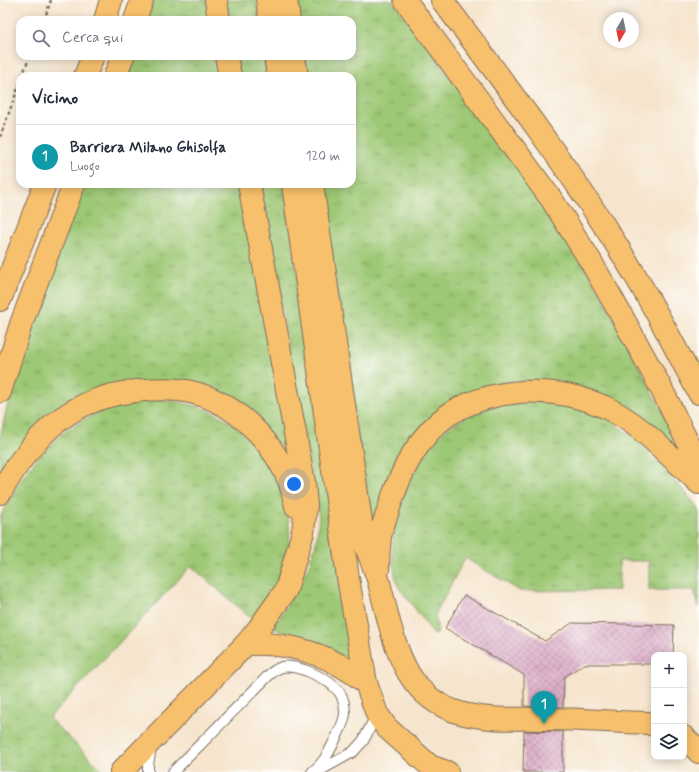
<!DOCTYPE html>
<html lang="it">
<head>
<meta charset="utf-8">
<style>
	body { margin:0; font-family:Mynerve,sans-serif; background:#f2f2f3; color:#1f2937 }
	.controls { position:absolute; right:12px; bottom:12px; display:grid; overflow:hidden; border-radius:8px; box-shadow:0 2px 10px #0003 }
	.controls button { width:36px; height:36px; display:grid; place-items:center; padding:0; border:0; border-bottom:1px solid #e0e1e3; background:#fff; color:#1f2937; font:20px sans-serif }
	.compass { position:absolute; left:603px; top:12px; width:36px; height:36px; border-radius:50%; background:#fff; box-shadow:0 2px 10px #0003; rotate:189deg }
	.you { position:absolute; left:294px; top:484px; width:14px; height:14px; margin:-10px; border:3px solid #fff; border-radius:50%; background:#1a73e8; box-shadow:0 0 0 6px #1a73e833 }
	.badge { display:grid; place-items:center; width:26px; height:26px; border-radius:50%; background:#2563eb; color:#fff; font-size:13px; font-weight:700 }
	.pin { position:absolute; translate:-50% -33px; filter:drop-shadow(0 1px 2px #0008) }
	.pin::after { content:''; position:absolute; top:21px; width:14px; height:12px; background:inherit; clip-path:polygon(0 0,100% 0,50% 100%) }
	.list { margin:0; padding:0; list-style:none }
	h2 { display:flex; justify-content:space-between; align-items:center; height:52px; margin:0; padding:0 16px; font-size:17px }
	h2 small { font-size:13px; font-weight:400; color:#747a83 }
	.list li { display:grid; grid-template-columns:26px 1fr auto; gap:12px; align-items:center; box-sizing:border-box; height:64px; padding:0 16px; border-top:1px solid #e0e1e3 }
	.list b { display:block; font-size:15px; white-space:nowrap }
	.list p { margin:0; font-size:13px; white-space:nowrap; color:#747a83 }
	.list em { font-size:13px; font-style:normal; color:#747a83 }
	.icon { flex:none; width:22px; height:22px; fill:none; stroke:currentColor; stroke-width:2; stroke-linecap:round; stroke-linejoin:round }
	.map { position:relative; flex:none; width:699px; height:772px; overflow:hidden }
	.search { position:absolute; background:#fff; box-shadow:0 2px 10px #0003; left:16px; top:16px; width:340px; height:44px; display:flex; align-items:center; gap:10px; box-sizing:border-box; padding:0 14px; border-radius:12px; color:#747a83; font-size:15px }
	.panel { position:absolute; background:#fff; box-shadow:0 2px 10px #0003; left:16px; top:72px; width:340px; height:116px; border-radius:12px }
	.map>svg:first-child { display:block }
	.grass { fill:url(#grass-tufts); stroke:#6c794a }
	.building { fill:url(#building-cross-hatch) }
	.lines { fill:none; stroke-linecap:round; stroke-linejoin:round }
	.service-casing { stroke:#7c6b5b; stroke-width:12 }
	.motorway-casing { stroke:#7c6b5b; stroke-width:24 }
	.path { stroke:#7c6b5b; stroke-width:2.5; stroke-dasharray:3 3; stroke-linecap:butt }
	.service { stroke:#fff; stroke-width:10 }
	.motorway { stroke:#f7c06c; stroke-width:22 }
</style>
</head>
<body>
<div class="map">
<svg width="699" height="772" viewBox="0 0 699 772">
	<defs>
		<pattern id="grass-tufts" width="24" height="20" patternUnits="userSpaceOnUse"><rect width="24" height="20" fill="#9dc875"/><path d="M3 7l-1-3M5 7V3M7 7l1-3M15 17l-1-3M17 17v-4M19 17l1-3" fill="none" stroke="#81a35f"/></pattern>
		<pattern id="building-cross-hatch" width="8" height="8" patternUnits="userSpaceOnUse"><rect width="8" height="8" fill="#ddaeca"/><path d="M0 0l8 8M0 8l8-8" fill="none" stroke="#b48ea3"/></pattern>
	</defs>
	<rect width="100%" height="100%" fill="#fdfcf7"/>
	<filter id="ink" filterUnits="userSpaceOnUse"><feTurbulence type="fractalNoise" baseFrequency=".025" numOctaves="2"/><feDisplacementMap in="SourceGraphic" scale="8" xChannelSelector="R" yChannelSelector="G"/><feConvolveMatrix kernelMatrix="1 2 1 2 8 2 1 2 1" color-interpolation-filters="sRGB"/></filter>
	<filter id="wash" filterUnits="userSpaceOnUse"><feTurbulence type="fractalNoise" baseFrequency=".012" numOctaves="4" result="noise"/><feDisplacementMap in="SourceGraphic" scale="16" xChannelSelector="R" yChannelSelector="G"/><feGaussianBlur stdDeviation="0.9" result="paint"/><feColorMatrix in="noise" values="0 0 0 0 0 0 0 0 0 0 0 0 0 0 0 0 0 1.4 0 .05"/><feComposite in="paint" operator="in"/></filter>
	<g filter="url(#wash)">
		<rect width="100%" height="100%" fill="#f6e4cc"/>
		<path class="grass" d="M154 0H206L210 20H147Z
			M226 0H256L259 20H230Z
			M296 0H392L485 123 556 222 602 295 681 447 678 449 542 381H511L480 389 458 400 376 521 370 520 322 184H352V76H307L304 56H352V20H299Z
			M134 56H216L220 76H126Z
			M236 56H265L268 76H239Z
			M85 184H240L289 452 285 453 251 413 120 386 0 479V437L11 390 43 292Z
			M259 184H284L352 657 348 660 275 629 274 626C291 599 311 570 317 538 318 531 318 523 319 516Z
			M155 399C173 401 190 403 208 410 257 430 294 492 289 545 288 552 276 590 272 596 267 605 260 613 254 621L191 566 49 718 104 772H0V518C22 468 62 422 115 406 128 402 142 401 155 399Z
			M516 402 560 403 607 418 634 438 681 487 699 509V607L694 590H649V561H619V590L520 591 465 558 435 615 438 633 434 635C425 622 416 610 407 598 404 594 399 589 397 583 386 543 397 506 416 470 425 452 436 435 454 424 473 412 494 405 516 402Z"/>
		<g id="blocks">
			<path class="building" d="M464 595 545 641 572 623 674 625 673 655H654V664H584L564 677 563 707 524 706V675L445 628Z
				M524 731 563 732V772H523Z"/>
		</g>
	</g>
	<g filter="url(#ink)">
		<use href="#blocks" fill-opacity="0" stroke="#7c6b5b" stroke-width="1"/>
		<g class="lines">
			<defs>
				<path id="service" d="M148 772V764L151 748
					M173 772 267 677C271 673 276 669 282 667 298 664 330 679 340 693 343 698 345 707 345 714 344 724 338 733 334 742 328 754 323 764 312 772
					M317 772 353 752 363 741 377 714"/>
				<path id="motorway" d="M216 0 219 20
					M267 0 270 20
					M286 0 289 20
					M405 0 552 200 590 260 624 320 660 386 699 465
					M442 0C498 75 555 149 605 227 640 280 670 337 699 393
					M105 20 111 0
					M135 20 142 0
					M226 56 230 76
					M275 56 278 76
					M294 56 297 76
					M85 76 93 56
					M115 76 123 56
					M293 184 348 578 366 683 377 714 387 728 430 766 447 772
					M312 184 364 542C369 555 374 567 378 579 387 611 392 645 409 674 440 725 494 718 545 719 579 719 613 722 648 723L654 725
					M0 300 45 184
					M0 392 21 324 74 184
					M0 493C17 463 40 431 71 412 94 398 119 392 146 390 156 389 168 389 179 390 230 396 271 437 290 483 292 490 294 498 296 506
					M378 570C378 559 379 548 380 537 382 528 385 519 388 511 399 475 416 437 448 415 466 403 489 396 511 393 543 389 575 394 605 407 632 420 649 436 670 456 680 465 690 474 699 483
					M246 644C290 642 332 655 366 683
					M684 737 699 752
					M121 772 246 644 259 628 286 590 303 532 306 505 304 482 249 184"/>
			</defs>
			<use href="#service" class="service-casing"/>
			<use href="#motorway" class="motorway-casing"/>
			<path class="path" d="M44 20 51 0
				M22 76 30 56
				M0 137 20 83"/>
			<use href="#service" class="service"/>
			<use href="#motorway" class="motorway"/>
		</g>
	</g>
</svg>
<div class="controls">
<button>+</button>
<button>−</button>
<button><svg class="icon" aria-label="layers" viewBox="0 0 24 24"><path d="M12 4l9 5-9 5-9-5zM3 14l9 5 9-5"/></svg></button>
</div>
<svg class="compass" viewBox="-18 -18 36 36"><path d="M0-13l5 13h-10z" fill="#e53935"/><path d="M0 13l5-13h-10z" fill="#747a83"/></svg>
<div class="you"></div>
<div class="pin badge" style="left:544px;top:724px;background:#0f9aa8">1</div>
<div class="search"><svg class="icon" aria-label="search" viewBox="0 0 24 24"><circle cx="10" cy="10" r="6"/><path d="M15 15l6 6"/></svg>Cerca qui</div>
<section class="panel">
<h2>Vicino<small></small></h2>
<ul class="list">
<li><span class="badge" style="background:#0f9aa8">1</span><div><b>Barriera Milano Ghisolfa</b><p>Luogo</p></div><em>120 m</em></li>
</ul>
</section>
</div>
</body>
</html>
